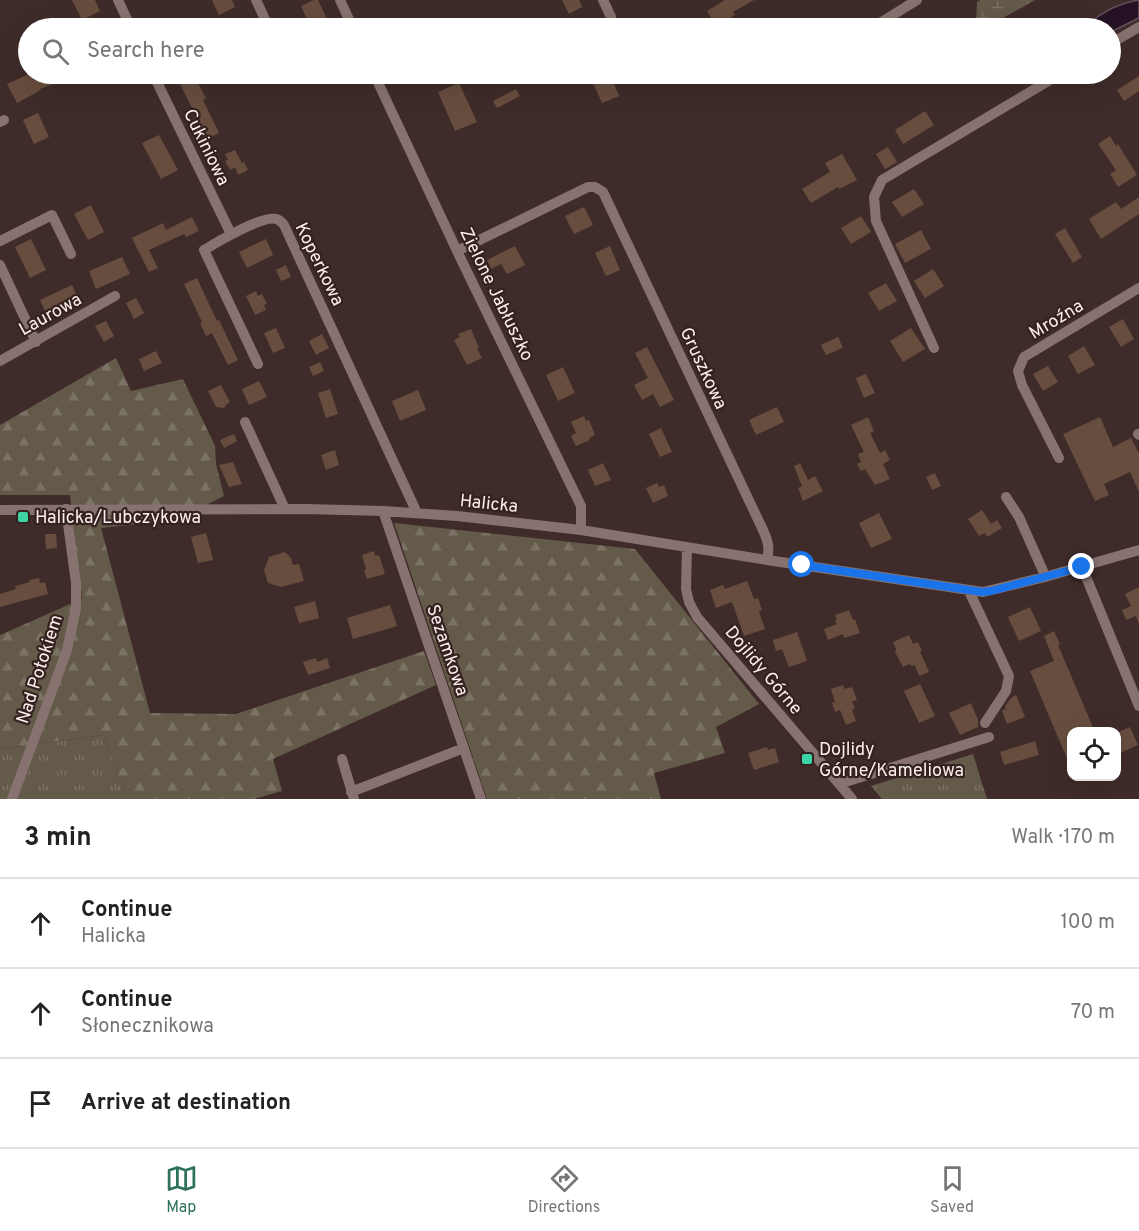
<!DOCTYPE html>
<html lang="en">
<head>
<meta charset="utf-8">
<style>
	body { margin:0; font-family:Overpass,sans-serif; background:#f2f2f2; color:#222 }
	.controls { position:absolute; right:18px; bottom:18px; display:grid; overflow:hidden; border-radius:12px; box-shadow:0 6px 24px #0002 }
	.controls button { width:54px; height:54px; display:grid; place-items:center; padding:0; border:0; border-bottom:2px solid #e0e0e0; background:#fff; color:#222; font:30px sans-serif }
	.stop { position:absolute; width:18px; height:18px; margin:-14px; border:4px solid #1a73e8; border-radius:50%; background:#fff }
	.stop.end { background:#1a73e8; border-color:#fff; box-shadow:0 2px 6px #0008 }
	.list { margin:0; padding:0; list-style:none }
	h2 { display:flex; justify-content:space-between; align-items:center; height:78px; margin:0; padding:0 24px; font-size:26px }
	h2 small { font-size:20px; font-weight:400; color:#767676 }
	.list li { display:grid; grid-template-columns:39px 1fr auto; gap:18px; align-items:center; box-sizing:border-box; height:90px; padding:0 24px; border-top:2px solid #e0e0e0 }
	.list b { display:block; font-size:22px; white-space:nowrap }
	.list p { margin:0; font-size:20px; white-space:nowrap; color:#767676 }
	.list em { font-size:20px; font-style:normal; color:#767676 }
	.icon { flex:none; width:33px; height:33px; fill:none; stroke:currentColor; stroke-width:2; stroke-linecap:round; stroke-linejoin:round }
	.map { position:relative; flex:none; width:1139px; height:799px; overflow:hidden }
	.search { position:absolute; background:#fff; box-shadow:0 6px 24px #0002; left:18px; right:18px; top:18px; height:66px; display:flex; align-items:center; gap:15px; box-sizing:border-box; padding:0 21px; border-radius:33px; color:#767676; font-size:22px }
	.sheet { height:348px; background:#fff }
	nav { display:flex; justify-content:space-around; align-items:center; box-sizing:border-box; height:84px; border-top:2px solid #e0e0e0; background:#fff; font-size:16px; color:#767676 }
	nav a { display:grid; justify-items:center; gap:3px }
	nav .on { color:#2e725c }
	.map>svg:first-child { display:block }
	.grass { fill:url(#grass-tufts) }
	.forest { fill:url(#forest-firs) }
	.wetland { fill:url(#wetland-marsh) }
	.water { fill:#251325; stroke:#655561; stroke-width:1.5 }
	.building { fill:#674d3e }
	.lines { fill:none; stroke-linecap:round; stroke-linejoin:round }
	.minor { stroke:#887270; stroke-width:10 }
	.route { stroke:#1a73e8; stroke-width:8 }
	.poi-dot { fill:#3cd4a4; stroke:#342220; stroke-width:2 }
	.labels { text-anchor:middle; stroke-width:4.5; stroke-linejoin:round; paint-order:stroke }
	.street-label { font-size:18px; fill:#fbeeed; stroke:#342220 }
	.poi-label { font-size:18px; fill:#fbeeed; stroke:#342220; text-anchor:start }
</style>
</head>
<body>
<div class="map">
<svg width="1139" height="799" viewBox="0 0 1139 799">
	<defs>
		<pattern id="grass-tufts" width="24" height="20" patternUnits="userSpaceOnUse" patternTransform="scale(1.5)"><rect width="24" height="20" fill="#635a4a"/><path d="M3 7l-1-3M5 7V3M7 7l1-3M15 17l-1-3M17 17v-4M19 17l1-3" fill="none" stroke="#7a7264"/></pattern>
		<pattern id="forest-firs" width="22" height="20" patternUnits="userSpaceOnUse" patternTransform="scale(1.5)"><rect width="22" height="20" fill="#635a4a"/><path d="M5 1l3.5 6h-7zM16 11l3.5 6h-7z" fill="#7a7264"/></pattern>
		<pattern id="wetland-marsh" width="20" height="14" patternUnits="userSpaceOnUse" patternTransform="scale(1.5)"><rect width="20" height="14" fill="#635a4a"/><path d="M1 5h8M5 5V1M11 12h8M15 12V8" fill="none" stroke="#7a7264"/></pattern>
	</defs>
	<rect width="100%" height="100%" fill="#3f2c2a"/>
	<path class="grass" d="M104 735 127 799H0V749Z
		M973 754 987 799H882L871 786Z"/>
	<path class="forest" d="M116 358 131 391 183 379 215 446 216 464 224 496 176 520 101 528 150 713 236 714 424 651 436 685 273 759 282 791 254 799H127L104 735 0 749V635L82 599 70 495H0V425Z
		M394 523 635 549 759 704 716 727 725 753 654 773 661 799H487Z"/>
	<path class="wetland" d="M980 0H1035L985 28H976L977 2Z"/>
	<path class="water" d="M1139 0V18L1111 32 1110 28H1096L1091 22C1105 10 1121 3 1139 0Z"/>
	<path class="building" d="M72 0H95L100 11 82 20Z
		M212 0H232L235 7 219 15Z
		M314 0H318L328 21 311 28 301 6Z
		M562 0H579L582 7 569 14Z
		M725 0H754L733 12 735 15 716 26 707 11Z
		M29 74H78L40 89 41 90 17 103 7 84Z
		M190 74H193L206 98 203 100 219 133 205 140 194 117 196 116 178 80Z
		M610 74 619 96 602 103 592 81Z
		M1139 76V91L1124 101 1117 90Z
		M459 83 477 122 455 131 438 92Z
		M516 89 520 96 497 108 493 101Z
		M925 111 934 125 903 144 895 130Z
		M38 113 49 137 34 144 23 120Z
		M159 135 178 170 161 179 142 143Z
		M1110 136 1116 146 1118 144 1137 175 1118 187 1110 174 1116 170 1098 144Z
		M888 147 897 162 885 169 876 154Z
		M235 150 242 163 244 162 248 170 238 175 235 167 230 170 225 161 228 160 225 154Z
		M842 154 857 180 839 189 838 187 811 203 802 189 830 172 825 163Z
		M914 189 924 204 902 217 892 202Z
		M1139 197V214L1101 239 1089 219 1116 202 1121 209Z
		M91 205 104 232 88 240 74 214Z
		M584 207 593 225 574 234 565 216Z
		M861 216 871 232 851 244 841 228Z
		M192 217 199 231 186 237 184 234 149 250 158 268 149 272 132 238 163 223 166 230Z
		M1065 228 1082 257 1073 263 1055 234Z
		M921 230 931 249 905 263 895 244Z
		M31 239 46 270 30 278 15 247Z
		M266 239 273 255 247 268 239 252Z
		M515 246 525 265 507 274 501 264 491 269 487 260Z
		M610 246 620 270 606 276 595 253Z
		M122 257 130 274 96 289 89 271Z
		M286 265 291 277 281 281 276 270Z
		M933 269 944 286 925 298 914 281Z
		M197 278 209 304 217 321 219 320 238 360 228 365 212 333 206 336 200 323 202 322 184 284Z
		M886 283 897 301 879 311 868 293Z
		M72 285 80 302 48 317 40 300Z
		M256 291 258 296 262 294 267 304 264 305 266 310 255 315 246 296Z
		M136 298 144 313 134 319 126 303Z
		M1123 319 1134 339 1121 347 1109 327Z
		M106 321 114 336 104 342 95 326Z
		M276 328 285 348 273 353 264 333Z
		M911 328 925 349 903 362 890 341Z
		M471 329 479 348 477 349 482 358 467 365 454 340 460 337 458 334Z
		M322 334 329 348 316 355 309 341Z
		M838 337 843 348 826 355 821 345Z
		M1084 346 1095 365 1078 374 1068 356Z
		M647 347 674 400 660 407 653 394 642 400 634 385 648 378 635 353Z
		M156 351 162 363 144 371 139 359Z
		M320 362 324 371 313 376 309 367Z
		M1048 366 1058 382 1043 391 1033 374Z
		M563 367 575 393 558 401 546 375Z
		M866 374 875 393 864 398 856 378Z
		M259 381 267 397 249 405 242 389Z
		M221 385 230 402 227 404 224 408 216 407 208 391Z
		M330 389 338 414 326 418 318 393Z
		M418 390 426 410 400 421 392 401Z
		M777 407 784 422 756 435 749 420Z
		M584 416 586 421 589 420 595 435 589 438 590 440 576 446 571 436 576 433 571 422Z
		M868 417 874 431 870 433 880 453 885 450 890 460 883 464 890 479 875 485 865 469 861 471 857 464 861 462 858 454 864 452 851 425Z
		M1100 417 1113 447 1131 438 1139 454V492L1130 472 1104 484 1109 495 1095 501 1063 434Z
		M661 428 672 452 660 457 649 434Z
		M234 434 237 441 224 448 220 440Z
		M335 450 339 465 326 470 321 455Z
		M233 462 242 484 229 487 219 465Z
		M603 463 611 480 595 486 588 470Z
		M800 463 808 480 815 476 823 491 803 501 798 488 802 486 794 466Z
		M935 473 941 486 932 490 926 477Z
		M657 483 659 487 664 485 668 496 653 503 646 488Z
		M982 510 991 524 997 520 1002 528 987 537 985 533 979 536 968 519Z
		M879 513 892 539 871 548 859 523Z
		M206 533 213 560 198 563 191 537Z
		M45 534H56L57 548 46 549Z
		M374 551 375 556 379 555 385 574 367 579 364 570 366 569 362 555Z
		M285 552 291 558 293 565 299 564 304 581 281 587 268 583 264 570 269 557Z
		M39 578 40 583 45 582 48 594 0 607V594L16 589 15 586 30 582 29 580Z
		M747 581 754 599 758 598 762 610 759 612 765 629 744 636 732 602 716 608 710 590 723 585 725 589Z
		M1139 587V624L1136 616 1126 620 1122 610 1131 606 1125 594Z
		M315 601 319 618 299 623 294 607Z
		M390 605 397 626 353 639 347 618Z
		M1030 607 1041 631 1019 641 1008 617Z
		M849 610 853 620 855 619 860 633 844 638 843 634 828 640 824 629 837 624 835 621 837 620 835 615Z
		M1054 631 1060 644 1058 645 1095 732H1071V768L1030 671 1054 661 1044 636Z
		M797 632 807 661 789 667 782 649 776 651 773 640Z
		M909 635 913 644 918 642 922 651H920L929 672 919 676 915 665 911 666 910 664 903 667 895 652 896 649 893 642Z
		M316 658 317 662 327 658 330 668 308 675 303 662Z
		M920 684 935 716 919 723 904 691Z
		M843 685 844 689 852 687 857 700 852 702 855 708 852 710 856 721 846 725 840 710 835 712 832 703 835 702 831 689Z
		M1016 695 1025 717 1007 724 1002 711 1006 708 1005 706 1011 698Z
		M971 703 978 720V727L960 735 949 713Z
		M1130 727 1138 745 1120 753 1116 746V733Z
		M1035 741 1039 755 1004 765 1000 752Z
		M767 747 768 750 775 748 779 762 754 770 748 753Z"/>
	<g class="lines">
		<path class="minor" d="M118 0 131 28
			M256 0 269 28
			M340 0 353 28
			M603 0 611 17
			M872 28 917 0
			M1110 44 1139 27
			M153 74 231 234
			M374 74 457 251 581 506V530
			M0 122 4 120
			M0 241 52 215 71 254
			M457 251 588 187H595L603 192 763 530C768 541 770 548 767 560
			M0 265 36 342
			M934 348 876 221 874 197 882 180 1060 74
			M0 361 115 296
			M258 364 204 250C217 242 263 215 276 219 278 219 283 223 284 225L417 513
			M245 422 285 509
			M1138 434 1139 435
			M1059 458 1022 385 1018 371 1024 357 1139 288
			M1006 497 1019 517 1043 571 1045 577
			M0 510 306 509 383 511 457 516 581 530 767 560 983 592 1045 577 1139 550
			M383 511 481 799
			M687 547 686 589 689 602 697 617 852 799
			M1082 567 1139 706
			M969 591 1009 676 1006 691 985 723
			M342 759 354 799
			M839 784 989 737
			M351 792 464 748
			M12 799 67 650 76 608V583L66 509"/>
	</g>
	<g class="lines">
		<path class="route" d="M802 565 982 592 991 591 1082 567"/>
	</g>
	<g class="poi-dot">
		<rect x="17" y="511" width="12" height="12" rx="3"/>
		<rect x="801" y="753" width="12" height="12" rx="3"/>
	</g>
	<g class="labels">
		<g class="street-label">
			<text transform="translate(207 147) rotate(64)" y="6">Cukiniowa</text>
			<text transform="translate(320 264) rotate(64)" y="6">Koperkowa</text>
			<text transform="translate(497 294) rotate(64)" y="6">Zielone Jabłuszko</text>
			<text transform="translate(50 314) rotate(-29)" y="6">Laurowa</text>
			<text transform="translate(1056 319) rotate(-31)" y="6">Mroźna</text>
			<text transform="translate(704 368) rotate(65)" y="6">Gruszkowa</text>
			<text transform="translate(489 503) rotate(6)" y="6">Halicka</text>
			<text transform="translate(448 650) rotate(71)" y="6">Sezamkowa</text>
			<text transform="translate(39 669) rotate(-72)" y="6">Nad Potokiem</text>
			<text transform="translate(764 670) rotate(50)" y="6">Dojlidy Górne</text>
		</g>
		<g class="poi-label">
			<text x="35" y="523">Halicka/Lubczykowa</text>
			<text x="819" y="755">Dojlidy<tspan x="819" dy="21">Górne/Kameliowa</tspan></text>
		</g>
	</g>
</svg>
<div class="controls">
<button><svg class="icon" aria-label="locate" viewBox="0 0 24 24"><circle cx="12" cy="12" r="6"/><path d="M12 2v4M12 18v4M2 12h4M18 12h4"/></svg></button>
</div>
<div class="stop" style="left:802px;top:565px"></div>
<div class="stop end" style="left:1082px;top:567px"></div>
<div class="search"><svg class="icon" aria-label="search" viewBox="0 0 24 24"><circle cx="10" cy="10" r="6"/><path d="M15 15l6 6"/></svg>Search here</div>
</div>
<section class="sheet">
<h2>3 min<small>Walk · 170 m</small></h2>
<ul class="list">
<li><svg class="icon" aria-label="ahead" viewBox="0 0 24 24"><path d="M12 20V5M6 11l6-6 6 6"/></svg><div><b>Continue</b><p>Halicka</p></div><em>100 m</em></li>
<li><svg class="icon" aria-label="ahead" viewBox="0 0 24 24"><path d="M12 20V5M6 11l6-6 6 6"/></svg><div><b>Continue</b><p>Słonecznikowa</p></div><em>70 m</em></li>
<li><svg class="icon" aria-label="arrive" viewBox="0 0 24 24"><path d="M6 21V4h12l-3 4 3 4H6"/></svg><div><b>Arrive at destination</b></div></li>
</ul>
</section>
<nav>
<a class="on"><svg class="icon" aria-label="map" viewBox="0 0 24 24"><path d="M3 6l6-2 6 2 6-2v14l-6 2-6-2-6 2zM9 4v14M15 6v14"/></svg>Map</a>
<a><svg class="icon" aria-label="directions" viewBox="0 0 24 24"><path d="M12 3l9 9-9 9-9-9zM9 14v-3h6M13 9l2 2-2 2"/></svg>Directions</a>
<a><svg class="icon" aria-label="saved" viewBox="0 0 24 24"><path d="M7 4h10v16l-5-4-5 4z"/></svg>Saved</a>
</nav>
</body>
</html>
